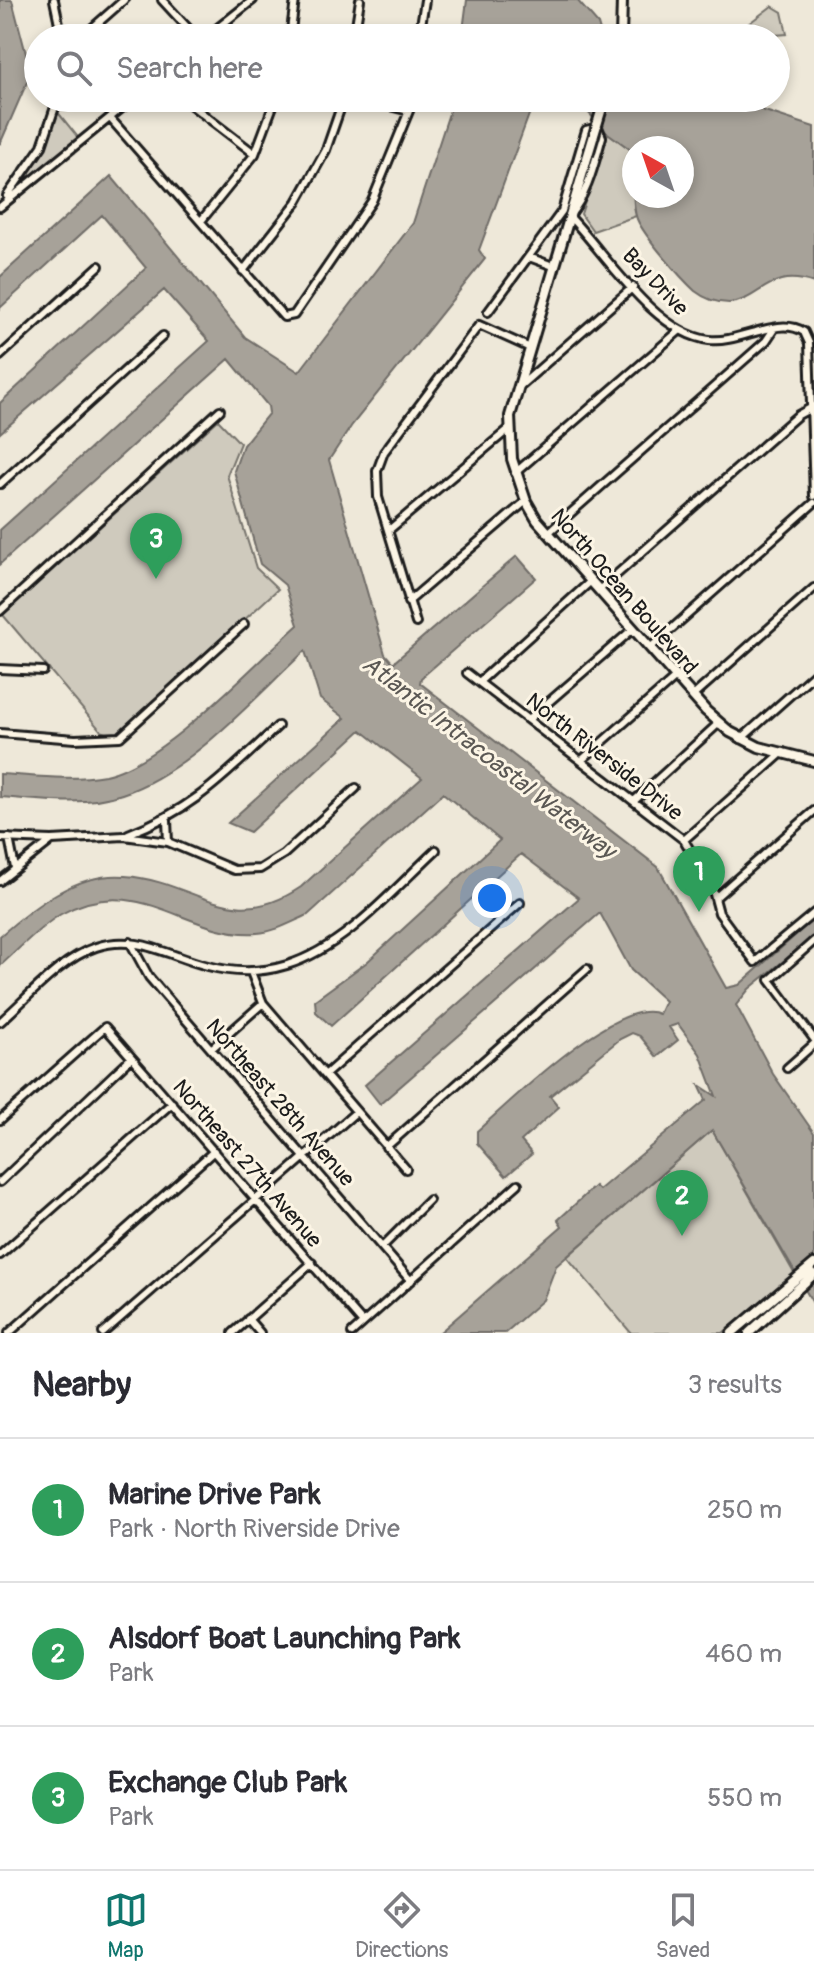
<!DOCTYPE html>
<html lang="en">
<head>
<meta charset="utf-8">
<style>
	body { margin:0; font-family:Pangolin,sans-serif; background:#f7f7f7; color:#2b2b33 }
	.compass { position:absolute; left:622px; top:136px; width:72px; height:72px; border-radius:50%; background:#fff; box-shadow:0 4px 12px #0003; rotate:320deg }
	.you { position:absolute; left:492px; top:898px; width:28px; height:28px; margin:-20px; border:6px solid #fff; border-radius:50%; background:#1a73e8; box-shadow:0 0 0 12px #1a73e833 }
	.badge { display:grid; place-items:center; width:52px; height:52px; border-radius:50%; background:#0f766e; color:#fff; font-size:26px; font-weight:700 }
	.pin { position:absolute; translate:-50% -66px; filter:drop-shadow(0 2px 4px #0008) }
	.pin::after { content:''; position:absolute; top:42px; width:28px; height:24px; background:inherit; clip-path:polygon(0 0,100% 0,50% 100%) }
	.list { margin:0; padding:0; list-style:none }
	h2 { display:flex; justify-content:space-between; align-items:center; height:104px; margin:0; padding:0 32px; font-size:34px }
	h2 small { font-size:26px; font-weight:400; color:#7c7c81 }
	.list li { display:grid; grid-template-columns:52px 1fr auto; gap:24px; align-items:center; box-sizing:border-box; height:144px; padding:0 32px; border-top:2px solid #e1e1e2 }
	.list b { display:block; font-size:30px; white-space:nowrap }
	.list p { margin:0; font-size:26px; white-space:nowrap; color:#7c7c81 }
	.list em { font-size:26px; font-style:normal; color:#7c7c81 }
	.icon { flex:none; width:44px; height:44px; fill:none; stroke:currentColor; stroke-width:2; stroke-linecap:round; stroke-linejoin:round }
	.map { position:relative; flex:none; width:814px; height:1333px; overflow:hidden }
	.search { position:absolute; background:#fff; box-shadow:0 4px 12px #0003; left:24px; right:24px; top:24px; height:88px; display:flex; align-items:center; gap:20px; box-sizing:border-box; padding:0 28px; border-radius:44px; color:#7c7c81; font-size:30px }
	.sheet { height:536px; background:#fff }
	nav { display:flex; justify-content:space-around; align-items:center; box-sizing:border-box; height:112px; border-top:2px solid #e1e1e2; background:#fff; font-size:22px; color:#7c7c81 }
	nav a { display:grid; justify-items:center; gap:4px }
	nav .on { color:#0f766e }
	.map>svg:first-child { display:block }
	.green { fill:#cfcabd; stroke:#76736c; stroke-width:2 }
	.water { fill:#a7a299; stroke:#6f6c67; stroke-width:2 }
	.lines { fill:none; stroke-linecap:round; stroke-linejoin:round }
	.street-casing { stroke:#1c1c1c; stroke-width:12 }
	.secondary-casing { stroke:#1c1c1c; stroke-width:14 }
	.street { stroke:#fcf5e5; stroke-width:6 }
	.secondary { stroke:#fcf5e5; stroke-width:8 }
	.secondary-bridge-casing { stroke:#1c1c1c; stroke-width:14; stroke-linecap:butt }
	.secondary-bridge { stroke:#fcf5e5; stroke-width:8 }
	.labels { text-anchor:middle; stroke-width:6; stroke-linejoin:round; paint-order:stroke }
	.street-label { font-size:22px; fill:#1c1c1c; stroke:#fcf5e5 }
	.water-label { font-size:24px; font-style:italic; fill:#5b5854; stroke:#fcf5e5 }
</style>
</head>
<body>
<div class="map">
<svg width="814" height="1333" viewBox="0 0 814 1333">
	<rect width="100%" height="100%" fill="#eee8d9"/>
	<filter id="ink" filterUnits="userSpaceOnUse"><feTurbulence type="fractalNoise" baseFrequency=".0125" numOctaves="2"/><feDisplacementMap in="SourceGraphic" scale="16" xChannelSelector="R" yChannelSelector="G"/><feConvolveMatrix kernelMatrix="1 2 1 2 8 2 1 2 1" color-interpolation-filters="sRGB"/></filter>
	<g filter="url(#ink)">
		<path class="green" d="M772 6 782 12 787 34 762 36 752 27 747 30 744 27Z
			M56 110 81 141 20 190C20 176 48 127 56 110Z
			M608 133 634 152 636 216 593 231 581 214Z
			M218 420 240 443 227 475 256 568 278 589 117 737 101 731 3 615Z
			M712 1130 794 1273 723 1333H631L567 1257Z"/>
		<path class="water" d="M0 0H12L31 73 0 144Z
			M467 0H577L598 24 602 38H462Z
			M454 98H725L814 127V283C768 267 761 301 729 303 717 303 704 298 695 291 681 278 644 236 637 219 632 206 634 190 634 176V196H682V148H634V152L605 131 588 112H530L479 250 485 259 352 425 329 460 385 654 393 663 517 556 536 578 421 678 420 683 658 867 726 988 739 985 814 919V936L749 989 736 1005 773 1074 814 1133V1305L712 1130 556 1266 543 1300 505 1333H439L562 1226 558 1220 595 1186 599 1190 706 1100 699 1085 716 1096 700 1054 678 1024 669 1027 678 1040 657 1057 640 1036 632 1033 620 1039 550 1096 559 1107 521 1141 532 1154 506 1176 477 1143V1131C507 1105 618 995 659 1014L665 1001 631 970 600 913 380 1104 365 1085 579 898 521 854 331 1026 316 1012 315 1000 367 962 500 840 443 793 308 915C292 922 275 932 257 933 187 938 139 870 61 914 39 927 19 949 0 966V936C34 906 77 872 125 876 196 881 230 935 301 887L422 778 361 730 250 832 228 823 345 718 320 699 305 651C253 699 190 772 122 794 84 807 39 800 0 797V774C35 776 70 781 105 775 163 763 251 667 298 625L285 585 260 564 234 471 243 445 269 413 268 406 229 359 0 564V530L209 341 164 290 0 433V403L146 268 102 215 0 308V277L111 176 245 337 299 372 413 223Z"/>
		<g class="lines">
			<defs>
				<path id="street" d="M54 0 62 38
					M162 0 197 38
					M81 38 124 0
					M205 38 253 0
					M290 38 295 0
					M354 38 360 0
					M419 38 425 0
					M182 98 255 154
					M359 98 409 111
					M110 118 284 317 294 315 372 201 409 111 411 98
					M7 196 42 146 58 98
					M0 207 134 98
					M201 221 255 154 276 98
					M529 257 553 266
					M243 271 297 202 326 150 344 98
					M488 312 562 211 586 130 598 127 602 137C594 165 588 194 569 216 606 254 654 333 709 340 739 344 778 315 804 332L809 343 814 496
					M0 356 99 266
					M520 386 633 287
					M515 473 679 331
					M0 484 163 336
					M389 530 510 428
					M548 533 766 341 774 329
					M599 590 798 415 809 409
					M408 602 526 501
					M0 611 220 410
					M416 623 378 497 377 471 384 452 479 325 528 347
					M650 648 814 503
					M0 669 43 671
					M467 673 684 840 712 887 719 913 755 962 814 913
					M479 682 591 581
					M693 696 814 588
					M529 719 633 629
					M0 733 75 739 120 737 244 624
					M741 739 814 674
					M583 759 676 677
					M634 801 719 723
					M167 820 168 842
					M128 834C195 809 227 773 278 726
					M0 838 52 840
					M9 838 15 868
					M684 840 783 752
					M0 881 52 840 124 836 168 842 234 870 260 869 284 854 356 788
					M716 897 814 811
					M814 941 770 980 814 1039
					M130 942 149 977 411 1281
					M251 972 263 1003 406 1169
					M0 1022C28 998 60 959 96 947 137 933 170 957 208 966 234 973 261 973 287 965 345 947 393 890 436 850
					M211 1049 263 1003
					M787 1068 814 1044
					M325 1075 520 903
					M0 1120 105 1027 363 1323
					M386 1147 587 969
					M0 1182 131 1058
					M382 1247 429 1200
					M0 1255 172 1103
					M248 1319 260 1333
					M9 1333 214 1151
					M103 1333 356 1112
					M233 1333 312 1263
					M352 1333 518 1184"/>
				<path id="secondary" d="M621 38 622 0
					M588 155 510 416 512 459 526 501 537 520 591 581 706 711 730 732 759 747 814 761
					M732 1333 814 1264
					M749 1333 814 1274"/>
			</defs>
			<use href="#street" class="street-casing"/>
			<use href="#secondary" class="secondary-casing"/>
			<use href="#street" class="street"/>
			<use href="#secondary" class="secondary"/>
			<defs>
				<path id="secondary-bridge" d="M588 155 605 98"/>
			</defs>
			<use href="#secondary-bridge" class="secondary-bridge-casing"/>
			<use href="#secondary-bridge" class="secondary-bridge"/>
		</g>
	</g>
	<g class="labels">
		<g class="street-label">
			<text transform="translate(656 281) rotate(46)" y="8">Bay Drive</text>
			<text transform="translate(625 591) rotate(49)" y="8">North Ocean Boulevard</text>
			<text transform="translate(605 756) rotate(38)" y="8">North Riverside Drive</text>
			<text transform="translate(281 1102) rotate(49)" y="8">Northeast 28th Avenue</text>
			<text transform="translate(248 1163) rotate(49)" y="8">Northeast 27th Avenue</text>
		</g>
		<g class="water-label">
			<text transform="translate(489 757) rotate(38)" y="8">Atlantic Intracoastal Waterway</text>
		</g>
	</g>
</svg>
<svg class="compass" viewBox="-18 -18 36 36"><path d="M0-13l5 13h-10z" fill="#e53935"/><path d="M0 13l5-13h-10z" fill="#7c7c81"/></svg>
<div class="you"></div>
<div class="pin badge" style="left:699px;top:912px;background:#2e9e5b">1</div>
<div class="pin badge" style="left:682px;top:1236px;background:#2e9e5b">2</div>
<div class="pin badge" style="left:156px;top:579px;background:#2e9e5b">3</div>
<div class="search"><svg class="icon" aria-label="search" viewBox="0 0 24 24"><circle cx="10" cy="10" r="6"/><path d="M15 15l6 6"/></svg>Search here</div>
</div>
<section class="sheet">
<h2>Nearby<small>3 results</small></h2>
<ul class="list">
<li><span class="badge" style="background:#2e9e5b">1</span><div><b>Marine Drive Park</b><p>Park · North Riverside Drive</p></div><em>250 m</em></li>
<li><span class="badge" style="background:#2e9e5b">2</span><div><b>Alsdorf Boat Launching Park</b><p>Park</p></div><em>460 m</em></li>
<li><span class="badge" style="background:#2e9e5b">3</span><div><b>Exchange Club Park</b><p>Park</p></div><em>550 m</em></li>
</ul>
</section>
<nav>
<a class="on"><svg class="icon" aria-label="map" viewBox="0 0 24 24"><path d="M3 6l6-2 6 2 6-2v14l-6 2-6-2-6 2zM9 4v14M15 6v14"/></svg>Map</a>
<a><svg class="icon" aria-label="directions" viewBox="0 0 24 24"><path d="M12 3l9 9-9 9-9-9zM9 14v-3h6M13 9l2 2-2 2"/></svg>Directions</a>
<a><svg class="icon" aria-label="saved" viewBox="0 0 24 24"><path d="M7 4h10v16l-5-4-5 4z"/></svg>Saved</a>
</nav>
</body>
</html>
